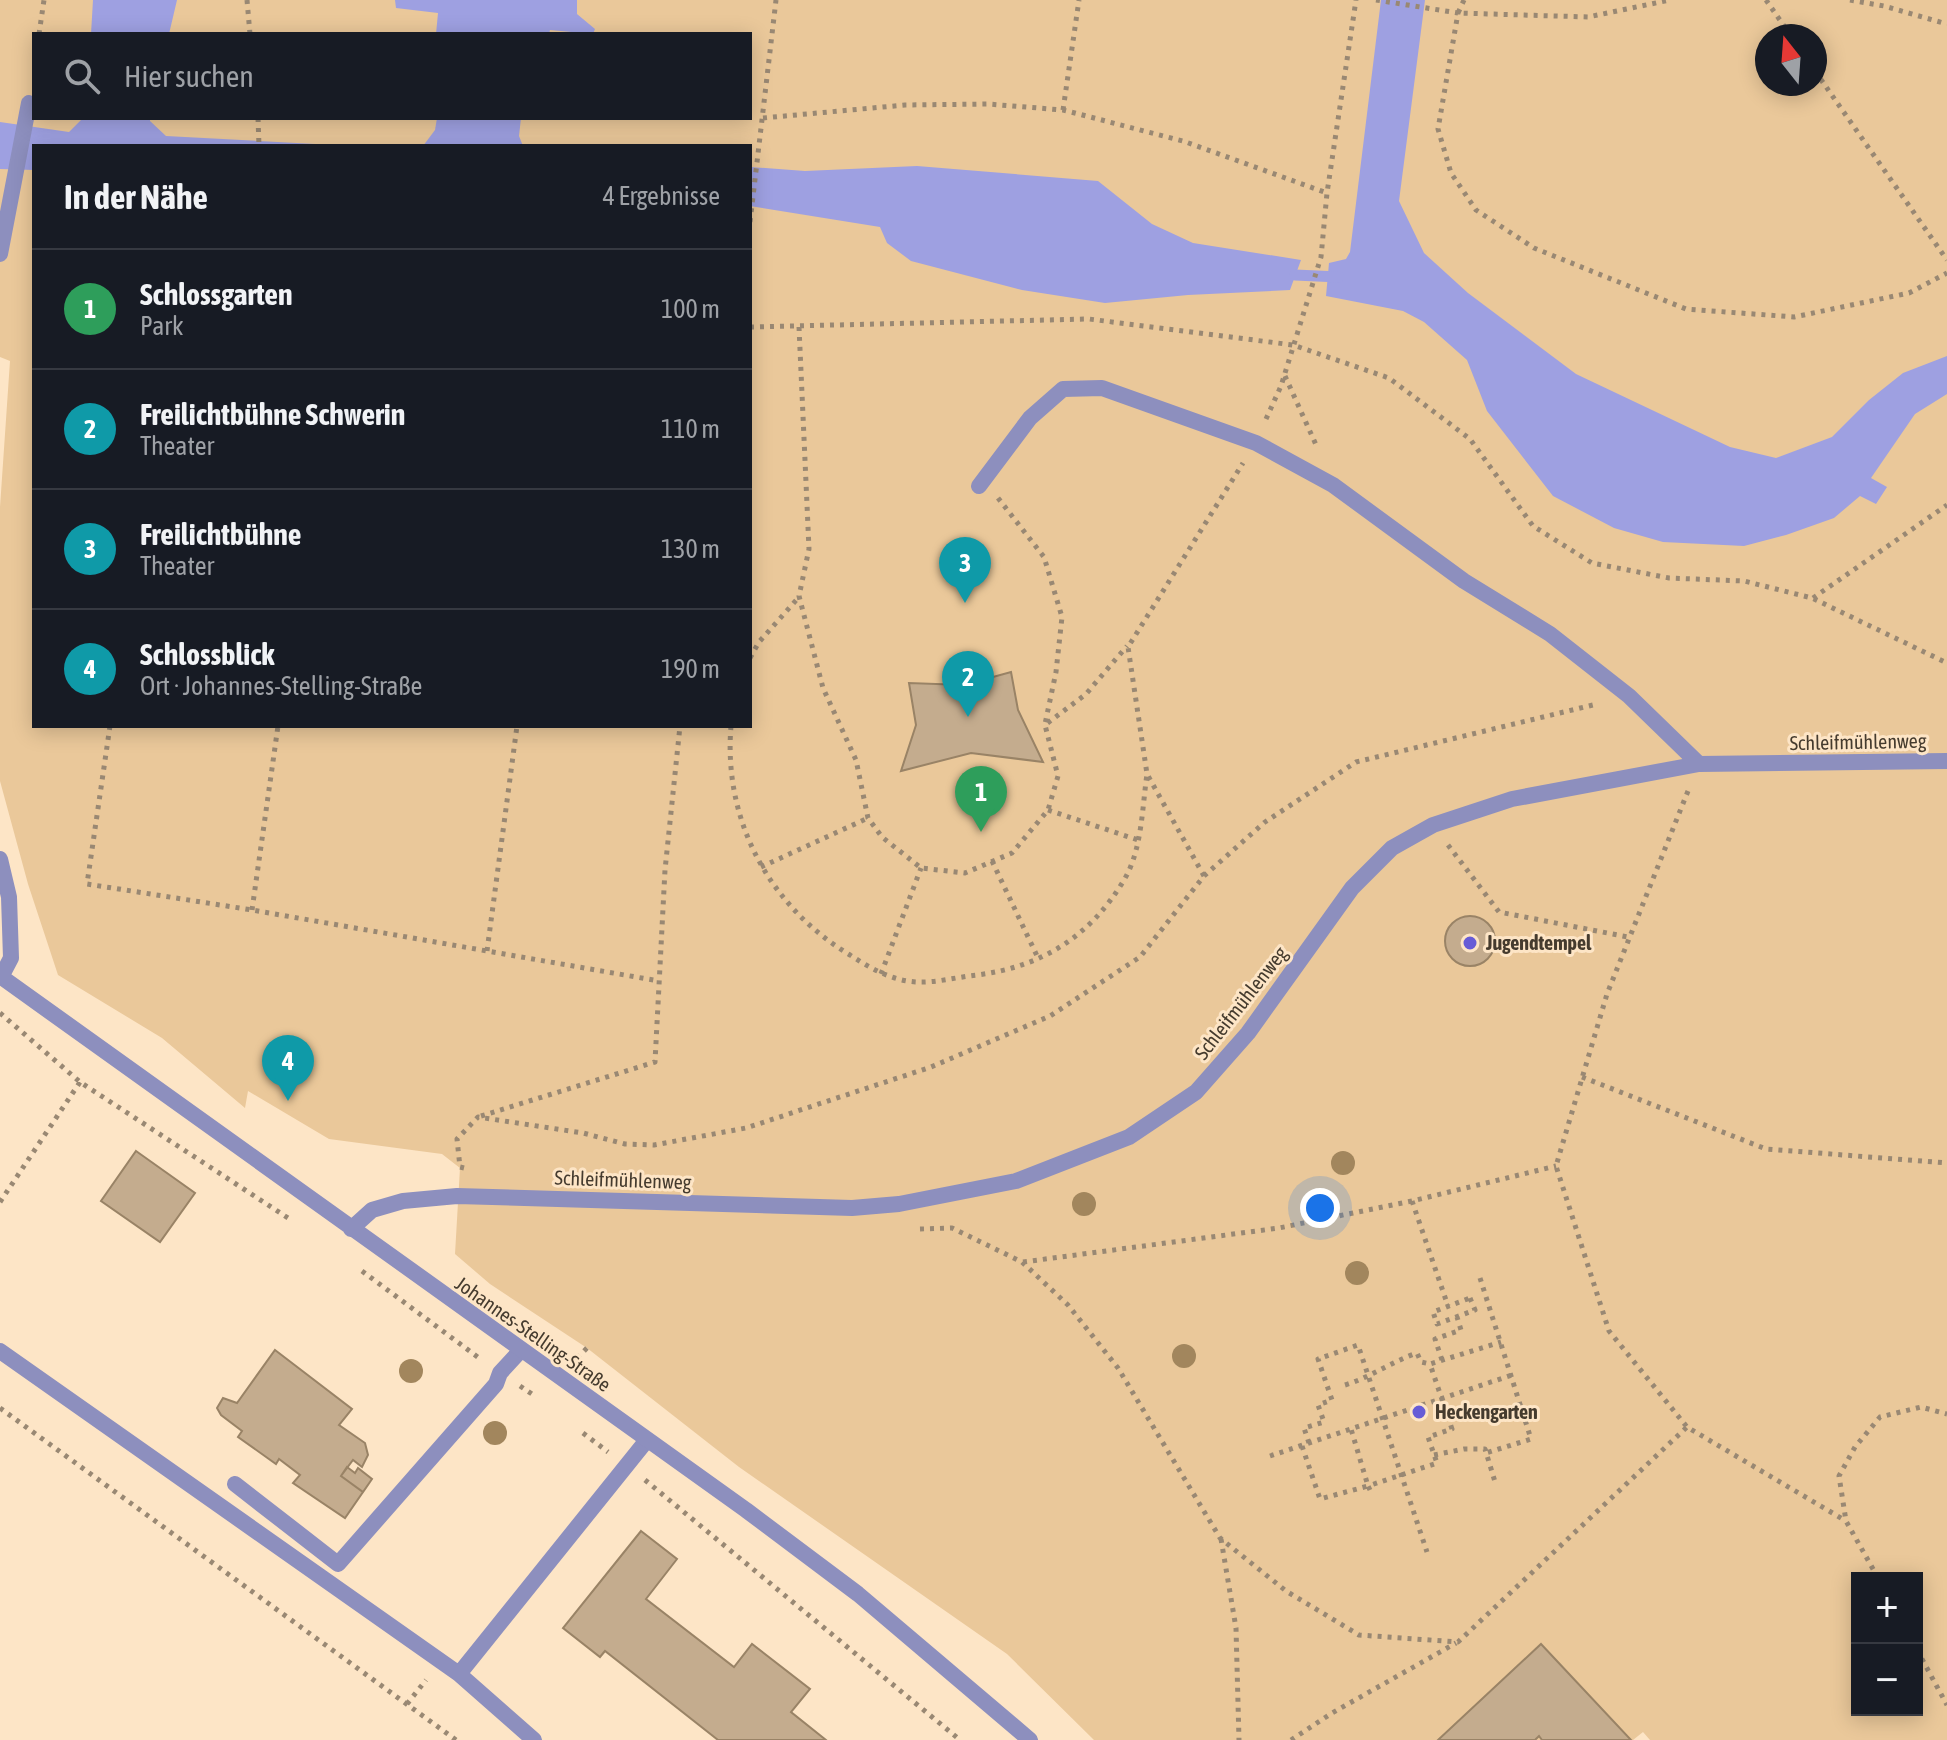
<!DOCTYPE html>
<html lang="de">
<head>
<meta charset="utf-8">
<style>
	body { margin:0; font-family:"Asap Condensed",sans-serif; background:#242831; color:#f1f3f6 }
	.controls { position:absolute; right:24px; bottom:24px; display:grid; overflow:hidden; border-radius:0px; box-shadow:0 4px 20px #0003 }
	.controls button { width:72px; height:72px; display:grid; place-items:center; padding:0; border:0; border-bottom:2px solid #363941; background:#171b24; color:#f1f3f6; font:40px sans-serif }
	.compass { position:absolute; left:1755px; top:24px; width:72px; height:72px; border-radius:50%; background:#171b24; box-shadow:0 4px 20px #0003; rotate:343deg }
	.you { position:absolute; left:1320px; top:1208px; width:28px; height:28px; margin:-20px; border:6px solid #fff; border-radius:50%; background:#1a73e8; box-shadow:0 0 0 12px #1a73e833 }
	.badge { display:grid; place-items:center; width:52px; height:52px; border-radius:50%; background:#b45309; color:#fff; font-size:26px; font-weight:700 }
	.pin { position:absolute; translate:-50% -66px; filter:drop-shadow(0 2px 4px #0008) }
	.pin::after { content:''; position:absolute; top:42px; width:28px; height:24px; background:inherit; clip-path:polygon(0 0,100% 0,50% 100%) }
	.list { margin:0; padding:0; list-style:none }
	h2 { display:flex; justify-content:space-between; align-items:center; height:104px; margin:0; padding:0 32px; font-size:34px }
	h2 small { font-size:26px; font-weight:400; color:#9ea1a6 }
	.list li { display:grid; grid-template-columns:52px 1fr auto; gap:24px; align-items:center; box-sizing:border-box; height:120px; padding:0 32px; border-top:2px solid #363941 }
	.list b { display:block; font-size:30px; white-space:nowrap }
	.list p { margin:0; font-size:26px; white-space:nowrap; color:#9ea1a6 }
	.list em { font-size:26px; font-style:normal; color:#9ea1a6 }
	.icon { flex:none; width:44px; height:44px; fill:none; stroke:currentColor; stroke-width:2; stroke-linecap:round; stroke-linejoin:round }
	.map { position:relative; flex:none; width:1947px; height:1740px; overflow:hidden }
	.search { position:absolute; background:#171b24; box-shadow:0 4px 20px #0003; left:32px; top:32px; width:720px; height:88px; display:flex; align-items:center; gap:20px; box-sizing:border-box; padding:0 28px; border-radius:0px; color:#9ea1a6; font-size:30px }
	.panel { position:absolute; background:#171b24; box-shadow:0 4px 20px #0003; left:32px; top:144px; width:720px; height:584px; border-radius:0px }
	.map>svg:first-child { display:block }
	.green { fill:#eac89a; fill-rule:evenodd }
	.water { fill:#9ea0e1 }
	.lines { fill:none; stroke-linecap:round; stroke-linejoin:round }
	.stream { stroke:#9ea0e1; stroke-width:11 }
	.building { fill:#c4ac8e; stroke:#998366; stroke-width:2 }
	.path { stroke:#998873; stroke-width:5; stroke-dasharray:4 6; stroke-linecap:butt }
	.lane { stroke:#8d8fbe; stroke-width:16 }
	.street { stroke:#8d8fbe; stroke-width:16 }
	.tree { fill:#a2865d }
	.poi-dot { fill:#675cd6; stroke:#fde5c6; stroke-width:3 }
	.labels { text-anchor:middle; stroke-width:6; stroke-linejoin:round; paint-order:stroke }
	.street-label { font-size:20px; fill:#453b2e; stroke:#fde5c6 }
	.poi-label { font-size:20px; font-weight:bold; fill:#453b2e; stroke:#fde5c6; text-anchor:start }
</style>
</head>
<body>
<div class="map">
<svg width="1947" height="1740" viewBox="0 0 1947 1740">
	<rect width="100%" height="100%" fill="#fde5c6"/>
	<path class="green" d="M0 0H1947V1740H1650L1643 1732 1633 1740H1094L1007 1654 739 1467 587 1348 490 1284 455 1254 460 1168 442 1154 329 1139 248 1091 245 1108 162 1038 58 975 28 884 0 781V507L10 361 0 357ZM34 34H750V118H34ZM1767 36H1815V84H1767ZM34 146H750V726H34ZM1857 1578H1917V1710H1857Z"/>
	<path class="water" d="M93 0H177L169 34H91Z
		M395 0H577V14L595 29 593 34 550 30 549 34H436L438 13 396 8Z
		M1381 0H1425L1399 201 1424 253 1468 293 1576 374 1730 447 1776 458 1832 437 1869 400 1903 373 1947 356V394L1915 414 1871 478 1887 487 1876 504 1860 496 1834 518 1786 535 1744 546 1663 542 1614 528 1553 496 1487 411 1467 360 1424 322 1403 311 1326 296 1329 263 1346 259 1350 252Z
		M83 118H150V121L166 136 353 146H34V170L0 169V122L69 132Z
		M437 118H521L519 136 523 146H423L435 130Z
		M917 166 1098 181 1152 224 1193 243 1301 260 1290 290 1188 295 1105 303 1022 290 911 261 887 243 880 227 750 206V167L805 171Z"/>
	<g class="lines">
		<path class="stream" d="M1295 275 1339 277"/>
	</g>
	<path class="building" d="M1011 672 1018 710 1043 762 971 753 901 771 916 725 909 683 964 685Z
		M1445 941a25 25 0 1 1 50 0a25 25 0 1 1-50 0Z
		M136 1151 195 1193 160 1242 101 1201Z
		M275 1350 352 1409 339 1425 365 1443 368 1455 362 1467 353 1460 341 1476 363 1492 345 1518 293 1483 300 1475 279 1459 276 1464 238 1437 242 1431 221 1415 217 1408 223 1398 237 1403Z
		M347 1467 355 1473 358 1468 372 1479 363 1492 341 1476Z
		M641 1531 677 1559 646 1599 734 1667 752 1644 810 1689 791 1712 826 1740H718L605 1651 600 1657 563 1628Z
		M1541 1644 1631 1740H1542L1539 1736 1535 1740H1438Z"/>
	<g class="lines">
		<path class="path" d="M247 0 250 34
			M1376 0 1458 13 1438 129 1451 173 1476 210 1534 248 1686 309 1794 317 1909 293 1947 273
			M1464 0 1458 13 1588 17 1670 0
			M1766 0 1791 36
			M1850 0 1884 6 1947 24
			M39 34 44 0
			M1815 71 1947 260
			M1063 110 1079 0
			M258 118 259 146
			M763 118 905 105 988 104 1063 110 1183 141 1327 193
			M750 222 776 0
			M750 327 1089 319 1293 345 1389 378 1470 439 1533 526 1592 563 1669 578 1744 581 1812 598 1947 663
			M799 327 809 549 799 596 823 688 856 760 868 818 882 837 921 868 965 873 1012 853 1048 810 1058 776 1045 725 1086 694 1127 646
			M1285 376 1317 447
			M1266 419 1281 386 1321 257 1327 193 1356 0
			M998 498 1044 557 1062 617 1056 672 1045 724
			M1813 598 1947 505
			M750 658 759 642 799 597
			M110 726 87 884 252 910 659 981
			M731 726C723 821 770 907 850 955 870 968 892 981 917 982 936 983 957 977 977 975 1041 967 1090 937 1124 880 1142 850 1142 809 1147 774
			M1688 791 1607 994 1556 1166 1609 1331 1687 1427 1846 1521
			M1048 810 1138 840
			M1448 845 1499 912 1628 937
			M992 861 1039 960
			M761 867 868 818
			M1204 876 1147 774 1128 647 1243 463
			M252 910 278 726
			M487 951 517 726
			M881 974 921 868
			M0 1013 80 1082 288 1218
			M1582 1077 1766 1149 1947 1163
			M481 1116 655 1062 665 870 680 726
			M464 1168 460 1167 457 1139 478 1117 583 1133 625 1144 654 1145 746 1128 931 1067 1050 1016 1140 957 1204 876 1265 822 1356 762 1597 704
			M1412 1201 1448 1306
			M0 1202 80 1082
			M920 1229 952 1228 1022 1262 1068 1305 1118 1368 1220 1538 1286 1591 1359 1635 1458 1642 1687 1427
			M1023 1262 1279 1228 1412 1201 1556 1166
			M362 1271 479 1358
			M1480 1278 1531 1439 1486 1453
			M1470 1298 1475 1310 1437 1324 1433 1312Z
			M577 1358 587 1348
			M1442 1360 1435 1339 1461 1330 1457 1317
			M1345 1385C1371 1377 1391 1362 1417 1353L1421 1362 1430 1364
			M520 1386 535 1396
			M0 1408 456 1740
			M583 1433 608 1452
			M1309 1443 1304 1428 1324 1422 1318 1405 1332 1400 1318 1359 1358 1345 1427 1552
			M1302 1446 1320 1499 1368 1486 1351 1429
			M1434 1455 1464 1449H1485L1496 1485
			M1270 1456 1512 1375
			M645 1480 960 1740
			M1370 1490 1368 1486 1437 1463 1428 1437 1452 1429 1430 1364 1501 1342
			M1221 1539 1236 1628 1239 1740
			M1878 1578 1846 1521 1839 1476 1855 1447 1880 1417 1921 1407 1947 1414
			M1917 1650 1947 1705
			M407 1704 426 1680
			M1291 1740 1332 1713 1456 1643"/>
		<path class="lane" d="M0 254 29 103
			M979 486 1030 418 1063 389 1102 388 1256 443 1333 485 1464 581 1550 634 1629 696 1699 764
			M0 1351 459 1674
			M235 1484 338 1564 496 1384 500 1373 521 1350
			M534 1740 459 1674 647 1440"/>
		<path class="street" d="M0 859 9 897 11 958 1 977
			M0 976 746 1510 858 1594 1030 1740
			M351 1229 372 1210 403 1201 457 1196 852 1208 899 1204 1016 1181 1129 1137 1196 1092 1248 1033 1352 888 1392 848 1433 825 1512 799 1699 764 1947 761"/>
	</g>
	<g class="tree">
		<circle cx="1343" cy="1163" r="12"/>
		<circle cx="1084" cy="1204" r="12"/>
		<circle cx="1357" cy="1273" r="12"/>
		<circle cx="1184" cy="1356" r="12"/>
		<circle cx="411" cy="1371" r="12"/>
		<circle cx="495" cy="1433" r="12"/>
	</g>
	<g class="poi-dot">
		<circle cx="1470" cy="943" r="8"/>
		<circle cx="1419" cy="1412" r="8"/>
	</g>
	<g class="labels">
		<g class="street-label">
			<text transform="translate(1858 742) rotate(-1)" y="7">Schleifmühlenweg</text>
			<text transform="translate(1241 1003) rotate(-52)" y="7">Schleifmühlenweg</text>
			<text transform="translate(623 1180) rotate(2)" y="7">Schleifmühlenweg</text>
			<text transform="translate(533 1334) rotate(35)" y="7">Johannes-Stelling-Straße</text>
		</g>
		<g class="poi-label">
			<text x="1486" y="950">Jugendtempel</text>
			<text x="1435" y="1419">Heckengarten</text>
		</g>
	</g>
</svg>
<div class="controls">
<button>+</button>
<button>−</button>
</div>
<svg class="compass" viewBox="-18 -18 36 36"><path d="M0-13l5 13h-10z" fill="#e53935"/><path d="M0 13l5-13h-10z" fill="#9ea1a6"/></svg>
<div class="you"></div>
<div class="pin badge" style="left:981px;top:832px;background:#2e9e5b">1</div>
<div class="pin badge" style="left:968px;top:717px;background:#0f9aa8">2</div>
<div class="pin badge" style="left:965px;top:603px;background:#0f9aa8">3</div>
<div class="pin badge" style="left:288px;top:1101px;background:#0f9aa8">4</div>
<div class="search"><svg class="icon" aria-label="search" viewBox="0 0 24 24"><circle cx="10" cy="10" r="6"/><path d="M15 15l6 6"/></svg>Hier suchen</div>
<section class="panel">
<h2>In der Nähe<small>4 Ergebnisse</small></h2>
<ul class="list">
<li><span class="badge" style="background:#2e9e5b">1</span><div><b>Schlossgarten</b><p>Park</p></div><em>100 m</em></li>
<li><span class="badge" style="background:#0f9aa8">2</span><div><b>Freilichtbühne Schwerin</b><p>Theater</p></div><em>110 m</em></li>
<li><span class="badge" style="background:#0f9aa8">3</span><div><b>Freilichtbühne</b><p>Theater</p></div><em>130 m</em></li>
<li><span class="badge" style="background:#0f9aa8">4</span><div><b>Schlossblick</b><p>Ort · Johannes-Stelling-Straße</p></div><em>190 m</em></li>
</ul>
</section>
</div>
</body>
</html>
